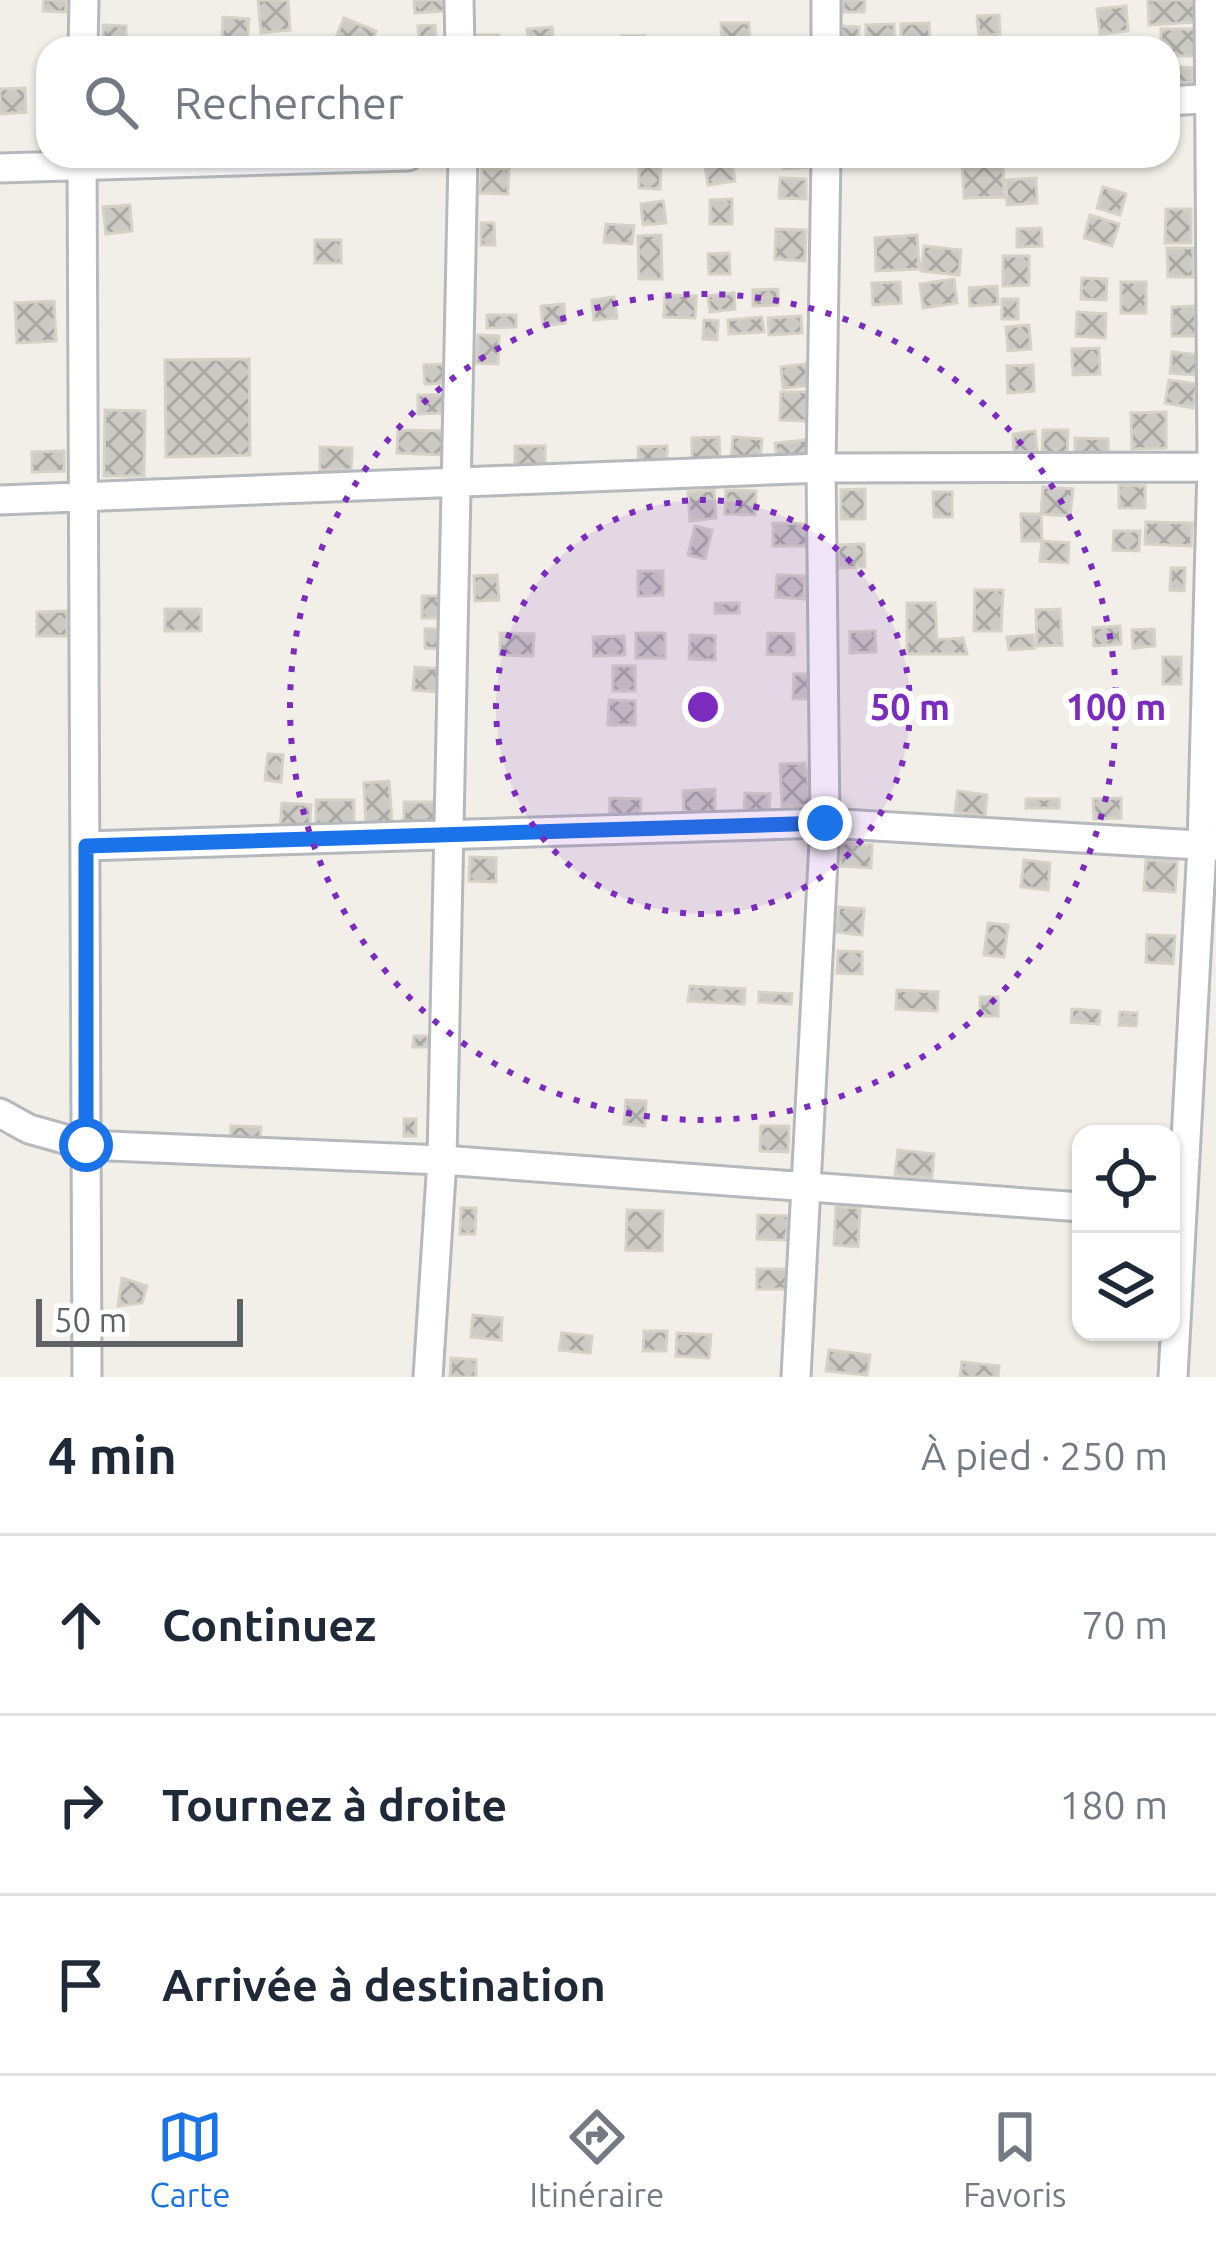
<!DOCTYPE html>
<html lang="fr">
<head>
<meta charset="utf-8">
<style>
	body { margin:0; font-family:Ubuntu,sans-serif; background:#f2f2f3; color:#1f2937 }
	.controls { position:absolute; right:36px; bottom:36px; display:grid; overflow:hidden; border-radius:24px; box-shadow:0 3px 9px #0004 }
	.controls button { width:108px; height:108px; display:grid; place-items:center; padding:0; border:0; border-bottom:3px solid #e0e1e3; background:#fff; color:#1f2937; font:60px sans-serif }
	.scale { position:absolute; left:36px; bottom:30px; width:207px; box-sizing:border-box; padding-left:12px; border:6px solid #5f6368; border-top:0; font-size:33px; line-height:42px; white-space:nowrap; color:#5f6368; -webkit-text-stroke:9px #fff; paint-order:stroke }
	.stop { position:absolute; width:36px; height:36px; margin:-27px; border:9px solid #1a73e8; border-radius:50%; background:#fff }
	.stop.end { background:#1a73e8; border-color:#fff; box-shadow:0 3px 12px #0008 }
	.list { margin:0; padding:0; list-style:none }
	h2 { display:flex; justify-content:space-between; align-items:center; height:156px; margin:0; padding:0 48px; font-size:51px }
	h2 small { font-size:39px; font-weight:400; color:#747a83 }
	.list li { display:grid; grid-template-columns:78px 1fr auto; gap:36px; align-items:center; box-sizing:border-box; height:180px; padding:0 48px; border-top:3px solid #e0e1e3 }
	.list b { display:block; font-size:45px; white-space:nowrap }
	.list em { font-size:39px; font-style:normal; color:#747a83 }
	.icon { flex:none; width:66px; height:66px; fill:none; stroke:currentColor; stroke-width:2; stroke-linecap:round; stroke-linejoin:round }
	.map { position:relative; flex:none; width:1216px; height:1377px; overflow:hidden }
	.search { position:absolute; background:#fff; box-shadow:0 3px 9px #0004; left:36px; right:36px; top:36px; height:132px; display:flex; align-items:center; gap:30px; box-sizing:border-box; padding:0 42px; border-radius:36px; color:#747a83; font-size:45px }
	.sheet { height:696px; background:#fff }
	nav { display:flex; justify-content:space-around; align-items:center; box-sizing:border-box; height:168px; border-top:3px solid #e0e1e3; background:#fff; font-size:33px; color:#747a83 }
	nav a { display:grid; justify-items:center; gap:6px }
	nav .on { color:#1a73e8 }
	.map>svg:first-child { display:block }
	.building { fill:url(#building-cross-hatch); stroke:#d6d1c6; stroke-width:3 }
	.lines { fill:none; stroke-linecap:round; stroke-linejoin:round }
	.street-casing { stroke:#b5b8bc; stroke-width:33 }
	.street { stroke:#fff; stroke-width:27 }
	.route { stroke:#1a73e8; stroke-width:15 }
	.ring { fill:none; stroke:#7b2cbf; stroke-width:6; stroke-dasharray:6 12 }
	.centre { fill:#7b2cbf; stroke:#fff; stroke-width:6 }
	.ring-label { font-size:36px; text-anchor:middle; font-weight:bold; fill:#7b2cbf; stroke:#fff; stroke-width:12; stroke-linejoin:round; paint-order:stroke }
</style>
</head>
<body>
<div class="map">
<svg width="1216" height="1377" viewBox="0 0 1216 1377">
	<defs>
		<pattern id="building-cross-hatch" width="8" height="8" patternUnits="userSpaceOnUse" patternTransform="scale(3)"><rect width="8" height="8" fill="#cccac5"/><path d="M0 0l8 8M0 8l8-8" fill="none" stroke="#a9a8a4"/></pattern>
	</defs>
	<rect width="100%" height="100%" fill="#f1efe8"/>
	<path class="building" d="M44 0H66V12L43 11Z
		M258 0H288L290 30 261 33Z
		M414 0H446L447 11 415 13Z
		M843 0H865L864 12H843Z
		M1148 0H1194L1195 22 1149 25Z
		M1126 6 1128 31 1100 34 1097 9Z
		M999 15 1000 34 979 36 977 16Z
		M223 17 249 19 247 41 222 40Z
		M344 18 376 31 369 48 335 40Z
		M721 23H749L750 48H722Z
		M929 23 930 43 902 44 901 24Z
		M894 24V46L866 47V25Z
		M103 25 126 26V44H103Z
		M435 25 436 45 447 48H420L418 26Z
		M840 26 859 27 858 47 840 46Z
		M552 27 554 48H529L527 29Z
		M1161 29H1195V56H1168V48H1161Z
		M472 35H499V48H472Z
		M621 36H645L644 48H622Z
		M1168 66 1193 68 1192 83 1168 81Z
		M25 88 26 112 0 114V89Z
		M765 156H808L809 167 784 169V159L766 160Z
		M731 157 735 181 708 185 704 161Z
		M1003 161 1004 197 964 198 962 162Z
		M639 165H661L660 189 639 188Z
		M482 168 509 169 508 194 480 193Z
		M780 178 806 179V199L779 198Z
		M1036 178 1037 203 1007 205 1006 180Z
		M1103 187 1126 194 1120 215 1097 208Z
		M732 199V224H710V200Z
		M663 201 666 223 643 225 641 204Z
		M130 205 132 231 106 234 103 207Z
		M1166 209H1191V243H1165Z
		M1090 215 1119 224 1112 246 1084 238Z
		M481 223H494L495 245H481Z
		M606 224 634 226 632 244 604 242Z
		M1041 228 1042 246 1017 247V229Z
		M776 229 806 230 805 261 775 259Z
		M661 235 662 279H639L638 236Z
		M917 235 919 269 876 271 875 238Z
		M315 240H341V263H315Z
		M924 246 961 250 959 275 921 271Z
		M1167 248H1193V277H1168Z
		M729 253 730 274H709L708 254Z
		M1003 256H1029V285L1003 286Z
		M1082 278 1107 279 1106 300 1081 299Z
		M954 279 957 303 923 308 920 284Z
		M900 282 901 303 873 305 872 283Z
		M1121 282H1146V313H1121Z
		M997 286 998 304 970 306 969 288Z
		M778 289V305L753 306V290Z
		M734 293 735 309 710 312 708 296Z
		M665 295 696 296 695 318 664 317Z
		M614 297 617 318 594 320 592 300Z
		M1002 299H1018V319H1002Z
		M54 301 56 341 17 343 15 303Z
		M564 304 565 323 543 326 541 306Z
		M1195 306 1196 336H1172V307Z
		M1077 312 1106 314 1105 338 1076 336Z
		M487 315H516V327L487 328Z
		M801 316 802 333 769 335 768 318Z
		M762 317 764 332 729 334 728 320Z
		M704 320 718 321 717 340 703 339Z
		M1029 325 1031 349 1008 351 1006 327Z
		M478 335 499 336 498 364 476 363Z
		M1099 348 1100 374 1073 375 1072 349Z
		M1172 352 1199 355 1197 375 1170 373Z
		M249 359 250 455 166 457 165 360Z
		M447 364 448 383 425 384 424 365Z
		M806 364 808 386 783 388 781 367Z
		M1033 365 1034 391 1008 393 1007 366Z
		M1169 380 1197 384 1193 408 1165 403Z
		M781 392H807L806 421 780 420Z
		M418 395H444V413L418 414Z
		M105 410 145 411 144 476H104Z
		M1166 412V448L1132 449 1131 413Z
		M398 430 444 431 443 455 397 453Z
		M1043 430H1068L1067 456H1042Z
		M1035 431 1037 451 1014 453 1013 434Z
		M719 437 720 459 692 460V438Z
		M733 437 762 439 760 461 731 459Z
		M1075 438 1108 439V454L1075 453Z
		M808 440 810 457 777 459 775 443Z
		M515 446H545V469H515Z
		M667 446V467L639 468 638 447Z
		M320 447 352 448 351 470H320Z
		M64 451V471L32 472V452Z
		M1119 485 1145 486V508H1119Z
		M1043 487 1073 489 1070 516 1041 514Z
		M865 489V519H841V490Z
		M714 490 716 518 690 521 688 492Z
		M726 490 756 491 755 515 725 514Z
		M933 492H952V517H934Z
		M1021 514H1041L1042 541H1022Z
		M1146 522 1192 523 1191 546 1145 544Z
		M773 523 807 524V546H773Z
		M695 526 712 530 705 559 688 555Z
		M1114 531H1140L1139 551 1113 550Z
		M1042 541 1069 543 1068 563 1040 561Z
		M864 544 865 567 839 568 838 545Z
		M1171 568H1185L1184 591 1170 590Z
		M638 571H663V595L638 596Z
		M497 575 499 600 475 601 474 576Z
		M777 575 805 576 804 599 776 597Z
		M975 590H1003L1001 631H974Z
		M422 596H442L441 618H422Z
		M715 603H739V613H715Z
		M907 603H935L937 640 963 638 967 654H907Z
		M165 609H201V631H165Z
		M1060 609 1062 645 1037 646 1036 610Z
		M67 611V636H37V612Z
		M1120 626 1121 644 1094 646 1093 628Z
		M425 629H440V649L425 648Z
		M1154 629 1155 646 1133 648 1132 630Z
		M875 631 876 652 850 653V632Z
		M500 633 534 634 533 656 500 655Z
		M636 633H665V658H636Z
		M768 633 794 634V655L767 654Z
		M690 635 715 636V660L689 659Z
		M1033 635 1034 648 1009 650 1007 637Z
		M624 636 625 655 594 656 593 637Z
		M1163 657H1181V684H1163Z
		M613 666H635V691H613Z
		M415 667 440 669 439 692 413 690Z
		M794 674H808V699H793Z
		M609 700 635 701V725H608Z
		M268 754 283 755 281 782 265 780Z
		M805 763 812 805 782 807 780 764Z
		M389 781 392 822 366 824 364 783Z
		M715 789V812H684L683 791Z
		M958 791 987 795 985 816 955 812Z
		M745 793 770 794 769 811 744 810Z
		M610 798 641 799 640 821 609 819Z
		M1121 798V818L1094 819 1093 799Z
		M1026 799H1059V808H1026Z
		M316 800H354V827H316Z
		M404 802H436V821H404Z
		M282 803 311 805 309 832 280 831Z
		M841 843 872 845 871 868 840 866Z
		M470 857 496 858V882L469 881Z
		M1024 860 1050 863 1048 890 1021 887Z
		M1146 860 1177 862 1175 892 1144 890Z
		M839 907 864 909 862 935 837 932Z
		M988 923 1008 925 1004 957 984 955Z
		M1147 935 1175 936 1173 964 1146 962Z
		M838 951 862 952V974L837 973Z
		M690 986 745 989 744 1004 688 1001Z
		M897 990 938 992 937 1011 896 1009Z
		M759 992 792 994 791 1004 759 1002Z
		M980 997H998V1016H980Z
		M1072 1009 1100 1011 1099 1024 1071 1022Z
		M1120 1012 1137 1013 1136 1026 1119 1025Z
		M414 1036H428V1047H413Z
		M626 1100 646 1101 645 1126 624 1124Z
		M404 1119H416V1136H404Z
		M231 1126 261 1127 260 1138 231 1137Z
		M761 1126H789L788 1152 760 1151Z
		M898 1150 934 1154 932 1178 895 1175Z
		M836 1207 860 1208 858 1247 834 1245Z
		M461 1208H476L475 1234H460Z
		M627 1210 663 1211 662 1251 626 1250Z
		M758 1215 788 1216 786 1240 757 1239Z
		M757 1269H786L787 1289H757Z
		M122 1278 147 1286 142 1303 118 1306Z
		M473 1315 502 1318 501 1340 471 1337Z
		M644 1331H667L666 1351H643Z
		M562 1333 592 1336 590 1353 559 1350Z
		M677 1333 711 1335 709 1358 676 1356Z
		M829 1350 870 1355 867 1375 826 1371Z
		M451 1358 476 1360V1377H450Z
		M962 1362 999 1366 998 1377H960Z"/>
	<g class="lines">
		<defs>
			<path id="street" d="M459 0 460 48
				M83 48 84 0
				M826 48V0
				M1168 101 1216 98
				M82 156 87 1377
				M0 168 408 156
				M0 500 821 468 1216 467
				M85 846 825 823 1216 846
				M0 1113 29 1129 86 1145 442 1160 1081 1207
				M428 1377 442 1160 463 156
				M796 1377 825 823 821 468 826 156
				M1173 1377 1202 846 1212 467 1209 0"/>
		</defs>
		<use href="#street" class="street-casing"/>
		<use href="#street" class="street"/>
	</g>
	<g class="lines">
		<path class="route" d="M86 1145V846L825 823"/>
	</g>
	<circle cx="703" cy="707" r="207" fill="#7b2cbf" fill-opacity=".12"/>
	<g class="ring">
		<circle cx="703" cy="707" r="207"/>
		<circle cx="703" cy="707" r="413"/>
	</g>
	<circle cx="703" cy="707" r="18" class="centre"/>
	<g class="ring-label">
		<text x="910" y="720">50 m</text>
		<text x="1116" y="720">100 m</text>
	</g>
</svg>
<div class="controls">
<button><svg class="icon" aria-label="locate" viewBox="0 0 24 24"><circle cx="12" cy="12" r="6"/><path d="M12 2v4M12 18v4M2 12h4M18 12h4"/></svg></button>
<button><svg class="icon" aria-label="layers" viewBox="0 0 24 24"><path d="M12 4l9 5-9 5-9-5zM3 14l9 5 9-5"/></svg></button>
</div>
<div class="scale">50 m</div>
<div class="stop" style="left:86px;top:1145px"></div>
<div class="stop end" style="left:825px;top:823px"></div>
<div class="search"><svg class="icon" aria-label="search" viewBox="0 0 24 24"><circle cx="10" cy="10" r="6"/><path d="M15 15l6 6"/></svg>Rechercher</div>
</div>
<section class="sheet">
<h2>4 min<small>À pied · 250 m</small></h2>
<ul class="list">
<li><svg class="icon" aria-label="ahead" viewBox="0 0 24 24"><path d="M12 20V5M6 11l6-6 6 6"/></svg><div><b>Continuez</b></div><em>70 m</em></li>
<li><svg class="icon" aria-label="right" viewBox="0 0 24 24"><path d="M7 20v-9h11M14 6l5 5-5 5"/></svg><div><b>Tournez à droite</b></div><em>180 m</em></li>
<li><svg class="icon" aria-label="arrive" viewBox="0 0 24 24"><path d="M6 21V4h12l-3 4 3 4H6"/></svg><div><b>Arrivée à destination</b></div></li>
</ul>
</section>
<nav>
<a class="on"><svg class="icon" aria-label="map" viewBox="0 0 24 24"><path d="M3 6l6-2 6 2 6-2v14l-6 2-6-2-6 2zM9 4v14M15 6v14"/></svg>Carte</a>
<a><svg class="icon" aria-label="directions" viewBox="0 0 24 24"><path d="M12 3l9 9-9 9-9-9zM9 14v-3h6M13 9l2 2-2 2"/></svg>Itinéraire</a>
<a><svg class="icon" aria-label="saved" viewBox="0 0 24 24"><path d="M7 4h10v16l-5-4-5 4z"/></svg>Favoris</a>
</nav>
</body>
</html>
